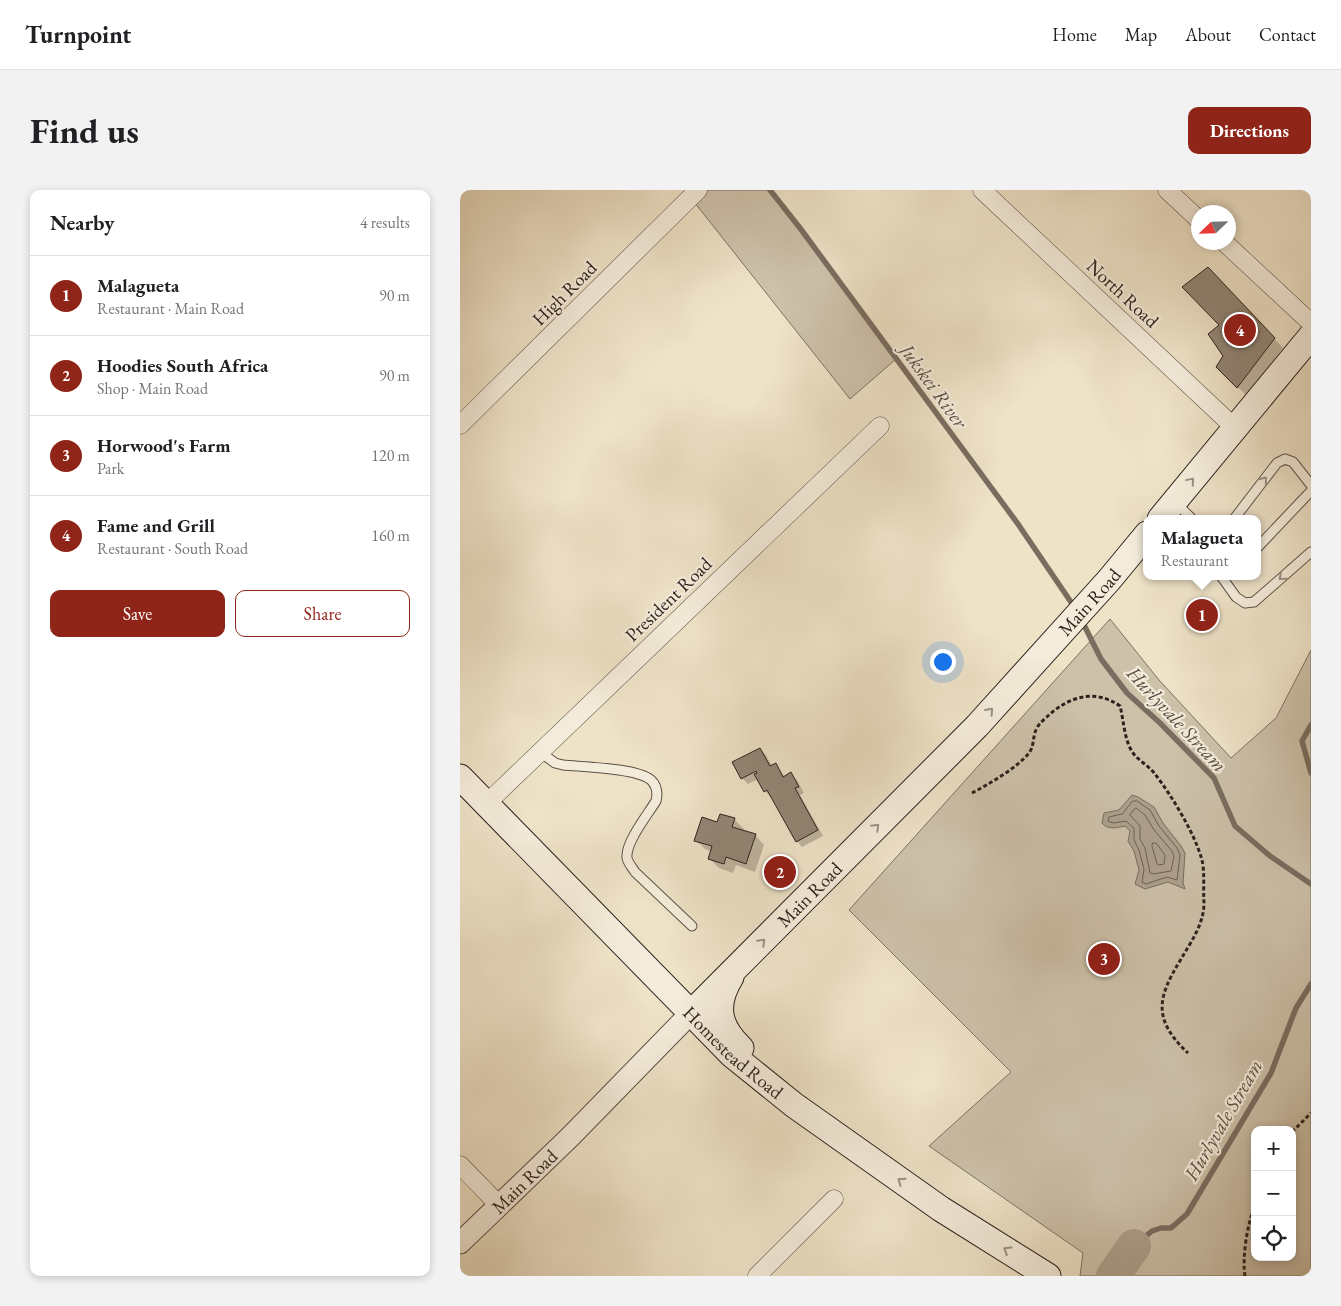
<!DOCTYPE html>
<html lang="en">
<head>
<meta charset="utf-8">
<style>
	body { margin:0; font-family:"EB Garamond",serif; background:#f2f2f2; color:#202124 }
	.controls { position:absolute; right:15px; bottom:15px; display:grid; overflow:hidden; border-radius:10px; box-shadow:0 2px 8px #0003 }
	.controls button { width:45px; height:45px; display:grid; place-items:center; padding:0; border:0; border-bottom:1px solid #e0e0e0; background:#fff; color:#202124; font:25px sans-serif }
	.compass { position:absolute; left:731px; top:15px; width:45px; height:45px; border-radius:50%; background:#fff; box-shadow:0 2px 8px #0003; rotate:247deg }
	.you { position:absolute; left:482px; top:471px; width:18px; height:18px; margin:-12px; border:4px solid #fff; border-radius:50%; background:#1a73e8; box-shadow:0 0 0 8px #1a73e833 }
	.badge { display:grid; place-items:center; width:32px; height:32px; border-radius:50%; background:#8f2418; color:#fff; font-size:16px; font-weight:700 }
	.pin { position:absolute; translate:-50% -50%; border:2px solid #fff; box-shadow:0 1px 5px #0006 }
	.popup { position:absolute; left:683px; top:325px; width:118px; height:65px; box-sizing:border-box; display:grid; place-content:center; border-radius:10px; background:#fff; filter:drop-shadow(0 1px 4px #0005); font-size:16px; white-space:nowrap; color:#757577 }
	.popup b { font-size:19px; color:#202124 }
	.popup::after { content:''; position:absolute; left:50%; top:100%; margin-left:-10px; border:10px solid transparent; border-top-color:#fff }
	.list { margin:0; padding:0; list-style:none }
	h2 { display:flex; justify-content:space-between; align-items:center; height:65px; margin:0; padding:0 20px; font-size:21px }
	h2 small { font-size:16px; font-weight:400; color:#757577 }
	.list li { display:grid; grid-template-columns:32px 1fr auto; gap:15px; align-items:center; box-sizing:border-box; height:80px; padding:0 20px; border-top:1px solid #e0e0e0 }
	.list b { display:block; font-size:19px; white-space:nowrap }
	.list p { margin:0; font-size:16px; white-space:nowrap; color:#757577 }
	.list em { font-size:16px; font-style:normal; color:#757577 }
	.actions { display:flex; gap:10px; padding:15px 20px }
	.actions a { flex:1; padding:11px 0; border:1px solid #8f2418; border-radius:10px; text-align:center; font-size:18px; color:#8f2418 }
	.actions .main { background:#8f2418; color:#fff }
	.icon { flex:none; width:28px; height:28px; fill:none; stroke:currentColor; stroke-width:2; stroke-linecap:round; stroke-linejoin:round }
	.map { position:relative; flex:none; width:851px; height:1086px; overflow:hidden; border-radius:10px }
	header { display:flex; align-items:center; gap:30px; box-sizing:border-box; height:70px; padding:0 25px; background:#fff; border-bottom:1px solid #e0e0e0 }
	header strong { font-size:24px }
	nav { display:flex; gap:28px; margin-inline-start:auto; font-size:18px }
	.intro { display:flex; align-items:center; justify-content:space-between; box-sizing:border-box; height:120px; padding:0 30px }
	h1 { margin:0; font-size:35px }
	.button { padding:12px 22px; border-radius:10px; background:#8f2418; color:#fff; font-size:18px; font-weight:700 }
	main { display:flex; gap:30px; padding:0 30px }
	aside { flex:1; background:#fff; border-radius:10px; box-shadow:0 2px 8px #0003 }
	.map>svg:first-child { display:block }
	.green { fill:#cdc1aa; stroke:#7e7164; fill-rule:evenodd }
	.water { fill:#ada08d; stroke:#7a6d60 }
	.shadow { fill:#0003 }
	.lines { fill:none; stroke-linecap:round; stroke-linejoin:round }
	.shore { stroke:#6e6055; stroke-width:1 }
	.stream { stroke:#7a6d60; stroke-width:5.5 }
	.river { stroke:#ada08d; stroke-width:34 }
	.building { fill:#928575; stroke:#2e211d }
	.service-casing { stroke:#5e5148; stroke-width:11 }
	.minor-casing { stroke:#5e5148; stroke-width:19 }
	.tertiary-casing { stroke:#5e5148; stroke-width:23 }
	.secondary-casing { stroke:#2e211d; stroke-width:27 }
	.path { stroke:#2e211d; stroke-width:3; stroke-dasharray:4 2.5; stroke-linecap:butt }
	.service { stroke:#f4ecdb; stroke-width:9 }
	.minor { stroke:#f4ecdb; stroke-width:18 }
	.tertiary { stroke:#f4ecdb; stroke-width:21 }
	.secondary { stroke:#f4ecdb; stroke-width:25 }
	.oneway { stroke:#9b9186 }
	.labels { text-anchor:middle; stroke-width:4.5; stroke-linejoin:round; paint-order:stroke }
	.street-label { font-size:19px; fill:#2e211d; stroke:#f4ecdb }
	.water-label { font-size:20px; font-style:italic; fill:#5a4d44; stroke:#f4ecdb }
</style>
</head>
<body>
<header>
<strong>Turnpoint</strong>
<nav><a>Home</a><a>Map</a><a>About</a><a>Contact</a></nav>
</header>
<div class="intro"><h1>Find us</h1><a class="button">Directions</a></div>
<main>
<aside>
<h2>Nearby<small>4 results</small></h2>
<ul class="list">
<li><span class="badge">1</span><div><b>Malagueta</b><p>Restaurant · Main Road</p></div><em>90 m</em></li>
<li><span class="badge">2</span><div><b>Hoodies South Africa</b><p>Shop · Main Road</p></div><em>90 m</em></li>
<li><span class="badge">3</span><div><b>Horwood's Farm</b><p>Park</p></div><em>120 m</em></li>
<li><span class="badge">4</span><div><b>Fame and Grill</b><p>Restaurant · South Road</p></div><em>160 m</em></li>
</ul>
<div class="actions"><a class="main">Save</a><a>Share</a></div>
</aside>
<div class="map">
<svg width="851" height="1086" viewBox="0 0 851 1086">
	<rect width="100%" height="100%" fill="#eee2c7"/>
	<filter id="stains"><feTurbulence type="fractalNoise" baseFrequency=".004" numOctaves="4"/><feColorMatrix values="0 0 0 0 .2 0 0 0 0 .09 0 0 0 0 .02 0 0 0 .5 -.17"/></filter>
	<radialGradient id="worn" r=".72"><stop offset=".6" stop-color="#630" stop-opacity="0"/><stop offset="1" stop-color="#630" stop-opacity=".3"/></radialGradient>
	<path class="green" d="M238 0H309L436 169 390 209 231 8Z
		M650 429 699 490 771 568 816 528 851 460V1086H620L623 1063 469 956 551 882 389 720ZM795 940H832V1067H795Z"/>
	<path class="water" d="M672 605 678 607 694 617 703 633 721 656 725 663 723 693 725 699 708 692 685 699 675 694 679 680 674 661 668 651 670 641 665 636C656 638 648 640 642 633L644 623 659 620Z"/>
	<path class="shadow" d="M757 88 823 158 787 206 757 177 764 166Z
		M300 559 306 565 312 576 315 574 325 587 331 584 337 590 344 603 340 605 363 646 342 657 337 651 312 606 311 607 305 601 298 589 288 594 282 588Z
		M274 629 284 639 283 642 295 645 304 655 295 682 276 675 273 683 259 678 250 669 252 662 245 659 236 650 258 634Z"/>
	<g class="lines">
		<path class="shore" d="M673 611H677L690 620 699 636 717 658 720 665 717 690 707 687 686 694 682 692 684 679 679 660 674 650V638L666 631 653 633 648 631 649 627 662 624Z
			M676 618 685 625 694 640 712 661 714 666 711 681 693 684 690 683 685 658 680 649V636L670 625Z
			M693 653H696L705 665 704 674 699 675 697 674 692 656Z"/>
		<path class="stream" d="M310 0 340 38 558 334 615 418
			M622 431 641 469 667 503 700 533 754 588 775 636 810 666 851 694
			M851 535 842 551 851 583
			M674 1056 692 1041 701 1038H711L727 1024 811 883 836 818 851 794"/>
		<path class="river" d="M653 1086 674 1056"/>
	</g>
	<path class="building" d="M748 77 815 148 777 198 756 177 763 166 748 144 759 135 722 97Z
		M300 558 310 576 316 573 323 587 331 582 339 597 335 598 358 640 336 652 307 600 304 602 294 584 297 583 296 581 281 589 272 572Z
		M260 624 275 628 272 637 296 644 286 674 266 667 264 674 248 669 252 656 234 651 242 627 257 632Z"/>
	<g class="lines">
		<defs>
			<path id="service" d="M716 313 732 329
				M774 329 817 273 825 269 833 272 851 295
				M797 358 851 301
				M761 386 776 407 785 413 794 412 851 362
				M80 562 95 573 103 575C123 577 176 578 191 590 197 596 198 603 196 611 188 624 165 653 167 668 168 673 172 677 175 682L232 736"/>
			<path id="minor" d="M522 0 775 238
				M707 0 738 29
				M764 52 851 133
				M0 235 238 0
				M26 614 420 236
				M0 975 39 1015
				M297 1086 374 1009"/>
			<g id="tertiary">
				<path id="s1" d="M0 1053 111 946 230 824"/>
			</g>
			<g id="secondary">
				<path d="M700 329 851 146"/>
				<path id="s2" d="M0 587 272 865 334 915 481 1019 588 1086"/>
				<path d="M271 787C254 815 258 836 281 858"/>
				<path id="s3" d="M230 824 517 536 649 390 687 344"/>
			</g>
		</defs>
		<use href="#service" class="service-casing"/>
		<use href="#minor" class="minor-casing"/>
		<use href="#tertiary" class="tertiary-casing"/>
		<use href="#secondary" class="secondary-casing"/>
		<path class="path" d="M512 603C529 594 557 578 569 563 575 555 572 546 577 538 580 532 586 528 590 524 611 506 636 499 660 516 664 531 664 550 673 563 679 571 689 576 695 584 712 606 735 644 742 670 745 683 743 699 744 712 744 728 738 740 730 754 704 798 684 822 728 863
			M832 942 851 923
			M785 1086C782 1069 787 1033 795 1017"/>
		<use href="#service" class="service"/>
		<use href="#minor" class="minor"/>
		<use href="#tertiary" class="tertiary"/>
		<use href="#secondary" class="secondary"/>
	</g>
	<defs><path id="oneway-chevron" d="M-2-3.5L2.5 0L-2 3.5" fill="none" stroke-width="1.6" stroke-linecap="round" stroke-linejoin="round" transform="scale(1.25)"/></defs>
	<g class="oneway">
		<use href="#oneway-chevron" transform="translate(804 290) rotate(-52)"/>
		<use href="#oneway-chevron" transform="translate(731 291) rotate(-50)"/>
		<use href="#oneway-chevron" transform="translate(822 387) rotate(139)"/>
		<use href="#oneway-chevron" transform="translate(530 521) rotate(-48)"/>
		<use href="#oneway-chevron" transform="translate(416 637) rotate(-45)"/>
		<use href="#oneway-chevron" transform="translate(302 752) rotate(-45)"/>
		<use href="#oneway-chevron" transform="translate(441 991) rotate(-145)"/>
		<use href="#oneway-chevron" transform="translate(547 1060) rotate(-148)"/>
	</g>
	<g class="labels">
		<g class="street-label">
			<text transform="translate(104 103) rotate(-45)" y="7">High Road</text>
			<text transform="translate(663 103) rotate(43)" y="7">North Road</text>
			<text transform="translate(208 409) rotate(-44)" y="7">President Road</text>
			<text dy="7" stroke="none"><textPath href="#s3" startOffset="574">Main Road</textPath></text>
			<text dy="7" stroke="none"><textPath href="#s3" startOffset="169">Main Road</textPath></text>
			<text dy="7" stroke="none"><textPath href="#s2" startOffset="388">Homestead Road</textPath></text>
			<text dy="7" stroke="none"><textPath href="#s1" startOffset="89">Main Road</textPath></text>
		</g>
		<g class="water-label">
			<text transform="translate(474 196) rotate(54)" y="7">Jukskei River</text>
			<text transform="translate(717 529) rotate(47)" y="7">Hurlyvale Stream</text>
			<text transform="translate(763 930) rotate(-60)" y="7">Hurlyvale Stream</text>
		</g>
	</g>
	<rect width="100%" height="100%" filter="url(#stains)"/>
	<rect width="100%" height="100%" fill="url(#worn)"/>
</svg>
<div class="controls">
<button>+</button>
<button>−</button>
<button><svg class="icon" aria-label="locate" viewBox="0 0 24 24"><circle cx="12" cy="12" r="6"/><path d="M12 2v4M12 18v4M2 12h4M18 12h4"/></svg></button>
</div>
<svg class="compass" viewBox="-18 -18 36 36"><path d="M0-13l5 13h-10z" fill="#e53935"/><path d="M0 13l5-13h-10z" fill="#757577"/></svg>
<div class="you"></div>
<div class="pin badge" style="left:742px;top:425px">1</div>
<div class="popup"><b>Malagueta</b>Restaurant</div>
<div class="pin badge" style="left:320px;top:682px">2</div>
<div class="pin badge" style="left:644px;top:769px">3</div>
<div class="pin badge" style="left:780px;top:140px">4</div>
</div>
</main>
</body>
</html>
